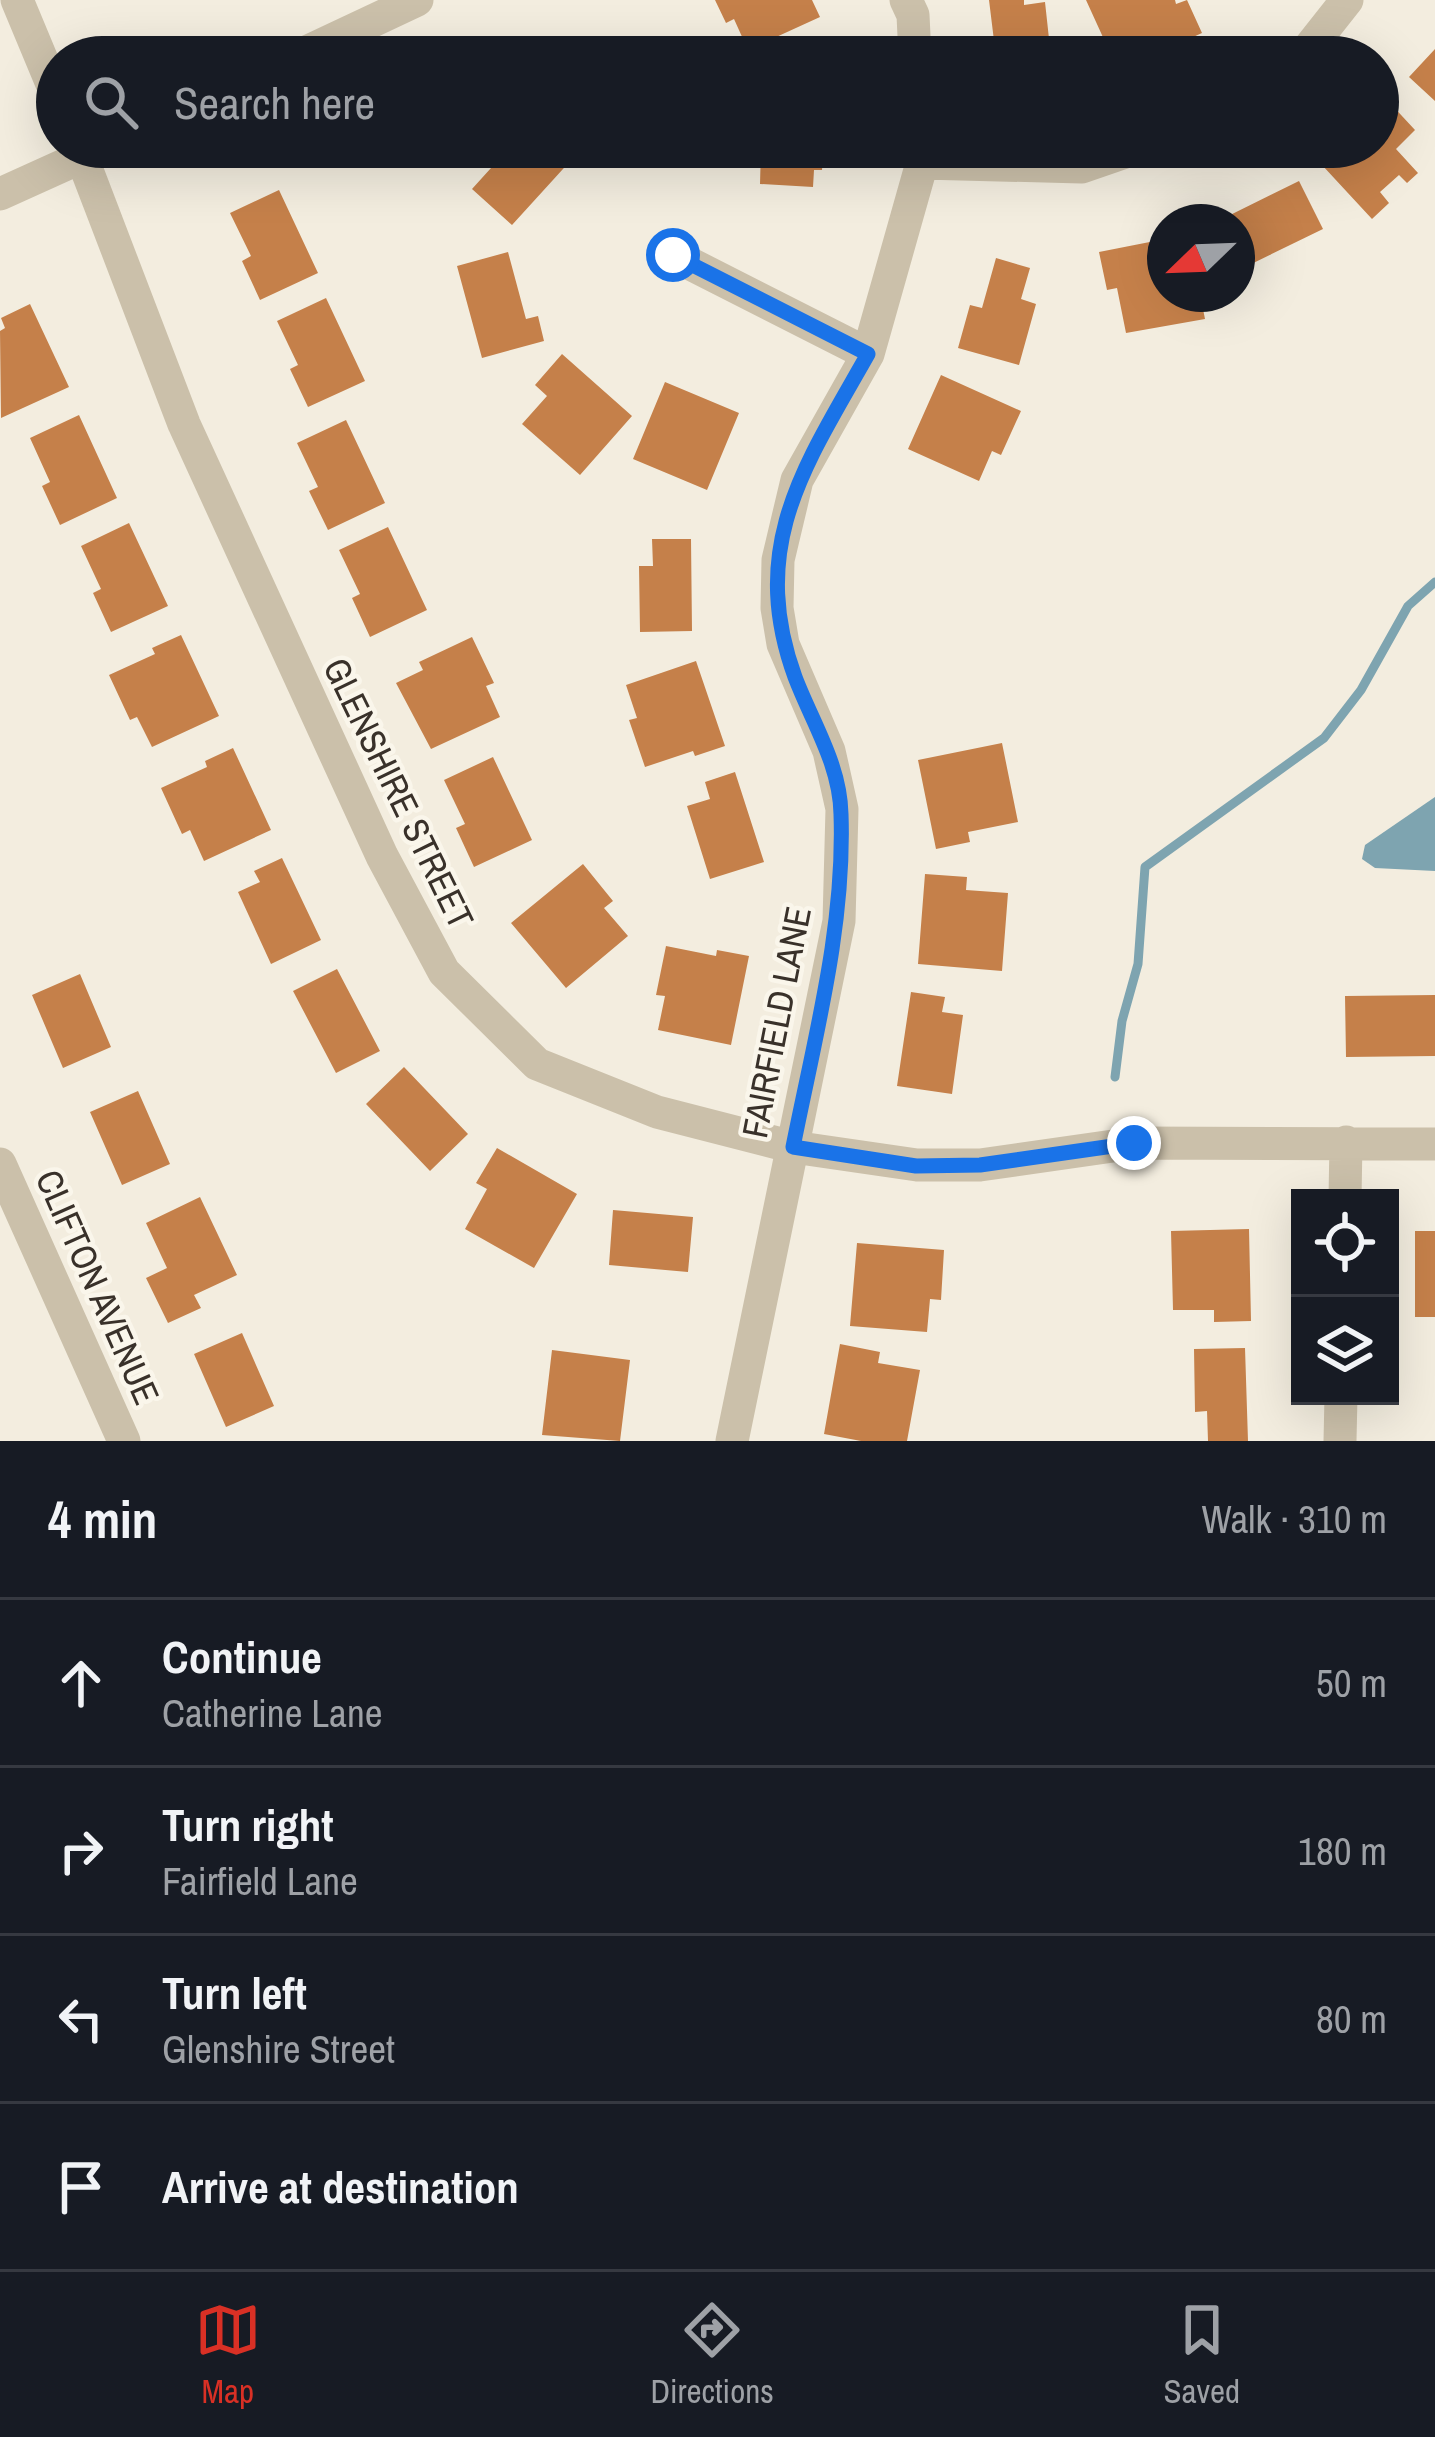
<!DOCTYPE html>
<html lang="en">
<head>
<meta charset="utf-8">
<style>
	body { margin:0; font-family:"Archivo Narrow",sans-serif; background:#20242c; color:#f1f3f6 }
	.controls { position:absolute; right:36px; bottom:36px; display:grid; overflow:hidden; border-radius:0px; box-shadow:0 12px 48px #0002 }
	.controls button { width:108px; height:108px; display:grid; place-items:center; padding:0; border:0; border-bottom:3px solid #363941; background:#171b24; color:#f1f3f6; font:60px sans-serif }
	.compass { position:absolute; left:1147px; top:204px; width:108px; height:108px; border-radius:50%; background:#171b24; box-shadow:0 12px 48px #0002; rotate:247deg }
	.stop { position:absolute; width:36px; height:36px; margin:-27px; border:9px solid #1a73e8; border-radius:50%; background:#fff }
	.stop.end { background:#1a73e8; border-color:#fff; box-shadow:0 3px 12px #0008 }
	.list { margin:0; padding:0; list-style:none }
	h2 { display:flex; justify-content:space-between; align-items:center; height:156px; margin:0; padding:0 48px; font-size:51px }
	h2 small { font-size:39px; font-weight:400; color:#9ea1a6 }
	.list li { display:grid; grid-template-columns:78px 1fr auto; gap:36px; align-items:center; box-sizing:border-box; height:168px; padding:0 48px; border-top:3px solid #363941 }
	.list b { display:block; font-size:45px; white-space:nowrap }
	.list p { margin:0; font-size:39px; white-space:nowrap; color:#9ea1a6 }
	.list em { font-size:39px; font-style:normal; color:#9ea1a6 }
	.icon { flex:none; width:66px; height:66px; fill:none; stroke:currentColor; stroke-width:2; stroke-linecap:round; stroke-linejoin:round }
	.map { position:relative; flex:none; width:1435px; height:1441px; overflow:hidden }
	.search { position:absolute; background:#171b24; box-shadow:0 12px 48px #0002; left:36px; right:36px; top:36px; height:132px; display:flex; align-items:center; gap:30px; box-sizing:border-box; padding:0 42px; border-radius:66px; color:#9ea1a6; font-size:45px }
	.sheet { height:828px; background:#171b24 }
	nav { display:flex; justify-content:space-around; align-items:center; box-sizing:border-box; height:168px; border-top:3px solid #363941; background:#171b24; font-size:33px; color:#9ea1a6 }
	nav a { display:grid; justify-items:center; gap:6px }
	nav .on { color:#d93025 }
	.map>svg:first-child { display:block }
	.water { fill:#7ea4b0 }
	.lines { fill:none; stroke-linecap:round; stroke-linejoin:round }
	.stream { stroke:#7ea4b0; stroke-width:9 }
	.building { fill:#c5804a }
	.minor { stroke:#cbc0aa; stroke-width:33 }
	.route { stroke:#1a73e8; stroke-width:15 }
	.labels { text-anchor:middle; stroke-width:9; stroke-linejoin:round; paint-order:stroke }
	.street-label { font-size:36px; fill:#39312a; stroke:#faf6eb }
</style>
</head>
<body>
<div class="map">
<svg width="1435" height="1441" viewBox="0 0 1435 1441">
	<rect width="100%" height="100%" fill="#f3eddf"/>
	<path class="water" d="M1435 797V871L1375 868 1362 859 1365 845Z"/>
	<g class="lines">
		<path class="stream" d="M1115 1077 1122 1021 1138 964 1145 867 1324 738 1361 690 1408 606 1435 582"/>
	</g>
	<path class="building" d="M715 0H812L820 17 748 50 734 19 726 23Z
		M989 0H1024V5L1045 2 1051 57H996Z
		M1086 0H1175L1176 4 1187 0 1202 33 1149 57H1112Z
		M1435 49V101L1409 77Z
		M1389 102 1415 130 1396 149 1418 173 1407 183 1399 175 1380 192 1389 203 1372 219 1322 165 1341 147H1378V112Z
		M510 147H561L573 158 512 225 472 189Z
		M761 147H824L822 170H814L813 187 760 184Z
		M1299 181 1323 229 1239 270 1237 222H1216Z
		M279 190 318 273 260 300 242 261 251 256 230 213Z
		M1165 239V294H1200L1205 319 1126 333 1117 288 1107 290 1099 252Z
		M508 252 526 319 538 316 544 341 482 358 457 266Z
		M996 258 1030 268 1021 299 1036 304 1019 365 958 348 970 305 982 308Z
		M326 298 365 381 308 407 290 369 298 365 277 321Z
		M30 304 69 387 1 418 0 331 5 328 1 318Z
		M562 354 632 416 580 475 522 424 547 396 535 385Z
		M941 375 1021 411 1001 455 992 451 979 481 908 449Z
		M665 382 739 413 707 490 633 459Z
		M79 415 117 498 60 525 42 486 50 482 30 438Z
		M346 420 385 503 328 530 309 491 318 487 297 443Z
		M129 523 168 606 111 632 93 593 101 589 81 546Z
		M388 527 427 610 370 637 352 598 360 594 339 550Z
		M652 539H691L692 631 640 632 639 566H653Z
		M181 635 219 716 152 747 137 717 130 720 109 675 155 654 152 648Z
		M472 637 494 683 486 686 500 717 431 749 396 683 423 670 419 662Z
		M696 661 725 746 695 756 693 751 645 767 629 720 637 718 626 685Z
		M1002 743 1018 822 968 832 970 842 936 849 918 760Z
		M233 748 271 830 204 861 190 830 182 834 161 788 207 767 205 761Z
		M493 757 532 840 474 867 456 828 465 824 444 780Z
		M735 772 764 862 710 879 687 806 710 799 705 782Z
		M282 858 321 940 271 964 238 892 260 882 254 871Z
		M583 864 613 901 604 908 628 936 566 988 511 923Z
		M925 874 967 877 966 890 1008 893 1002 971 918 964Z
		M666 946 716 956 717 950 749 956 731 1045 658 1030 665 996 656 995Z
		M337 969 380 1051 336 1073 293 991Z
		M80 974 111 1047 63 1068 32 995Z
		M911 992 945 997 942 1012 963 1015 952 1094 897 1086Z
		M1435 995V1056L1346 1057 1345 996Z
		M404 1067 468 1134 430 1171 366 1104Z
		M138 1091 170 1164 122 1185 90 1112Z
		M497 1148 577 1194 534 1268 465 1229 487 1189 476 1183Z
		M200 1197 237 1275 194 1295 201 1308 168 1323 146 1278 167 1268 146 1223Z
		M613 1210 693 1217 688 1272 609 1265Z
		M1249 1229 1251 1321 1214 1322V1310H1173L1171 1231Z
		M1415 1231H1435V1317H1415Z
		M857 1243 944 1250 941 1300 930 1299 927 1332 850 1326Z
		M242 1333 274 1406 226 1427 194 1354Z
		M840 1344 880 1352 878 1363 920 1370 907 1441H861L824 1434Z
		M1245 1348 1248 1441H1208L1207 1411 1195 1412 1194 1349Z
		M552 1350 630 1360 620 1441 542 1435Z"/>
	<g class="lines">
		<path class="minor" d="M17 0 57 96
			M906 0 913 15 915 57
			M296 57 417 0
			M1302 57 1347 0
			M78 147 184 424 382 856 444 972 537 1064 657 1112 793 1147 917 1165H980L1134 1143 1435 1144
			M922 163 1082 167 1140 147
			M0 194 104 147
			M673 255 868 354
			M0 1164 124 1441
			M1345 1198 1346 1142
			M732 1441 839 921 842 809 829 751 783 644 777 608 778 560 797 480 868 354 922 163 921 147
			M1340 1441 1341 1396"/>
	</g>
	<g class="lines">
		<path class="route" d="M673 255 868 354C806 464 747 545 795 677 812 722 840 764 841 814 845 927 815 1036 793 1147L916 1166 980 1165 1134 1143"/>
	</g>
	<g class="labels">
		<g class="street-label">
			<text transform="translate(399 793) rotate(64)" y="13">GLENSHIRE STREET</text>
			<text transform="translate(776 1022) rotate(-79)" y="13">FAIRFIELD LANE</text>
			<text transform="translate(98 1287) rotate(66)" y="13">CLIFTON AVENUE</text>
		</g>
	</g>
</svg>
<div class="controls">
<button><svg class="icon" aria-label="locate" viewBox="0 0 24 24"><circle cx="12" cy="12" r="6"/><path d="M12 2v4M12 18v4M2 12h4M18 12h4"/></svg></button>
<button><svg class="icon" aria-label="layers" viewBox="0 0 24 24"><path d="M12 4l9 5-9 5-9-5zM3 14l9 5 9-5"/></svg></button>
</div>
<svg class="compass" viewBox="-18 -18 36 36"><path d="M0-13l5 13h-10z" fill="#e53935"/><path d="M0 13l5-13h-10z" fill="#9ea1a6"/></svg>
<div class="stop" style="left:673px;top:255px"></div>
<div class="stop end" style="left:1134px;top:1143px"></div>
<div class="search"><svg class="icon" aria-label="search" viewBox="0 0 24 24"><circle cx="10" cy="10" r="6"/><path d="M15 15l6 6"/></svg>Search here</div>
</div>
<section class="sheet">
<h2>4 min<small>Walk · 310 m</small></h2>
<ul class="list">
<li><svg class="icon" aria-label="ahead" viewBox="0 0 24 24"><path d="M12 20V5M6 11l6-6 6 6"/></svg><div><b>Continue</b><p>Catherine Lane</p></div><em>50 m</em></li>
<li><svg class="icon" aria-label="right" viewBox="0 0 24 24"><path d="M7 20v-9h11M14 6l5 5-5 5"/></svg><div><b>Turn right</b><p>Fairfield Lane</p></div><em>180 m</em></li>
<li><svg class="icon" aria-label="left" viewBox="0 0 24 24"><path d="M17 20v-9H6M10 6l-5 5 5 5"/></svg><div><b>Turn left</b><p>Glenshire Street</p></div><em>80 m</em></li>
<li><svg class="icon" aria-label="arrive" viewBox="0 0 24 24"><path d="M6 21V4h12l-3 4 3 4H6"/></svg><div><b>Arrive at destination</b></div></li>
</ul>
</section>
<nav>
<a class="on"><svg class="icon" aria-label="map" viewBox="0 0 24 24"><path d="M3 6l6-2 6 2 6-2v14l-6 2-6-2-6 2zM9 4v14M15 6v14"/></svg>Map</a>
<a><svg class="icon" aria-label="directions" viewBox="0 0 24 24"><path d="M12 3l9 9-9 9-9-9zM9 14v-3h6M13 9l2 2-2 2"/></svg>Directions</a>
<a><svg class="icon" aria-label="saved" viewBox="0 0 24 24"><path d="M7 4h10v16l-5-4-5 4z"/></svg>Saved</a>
</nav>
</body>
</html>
